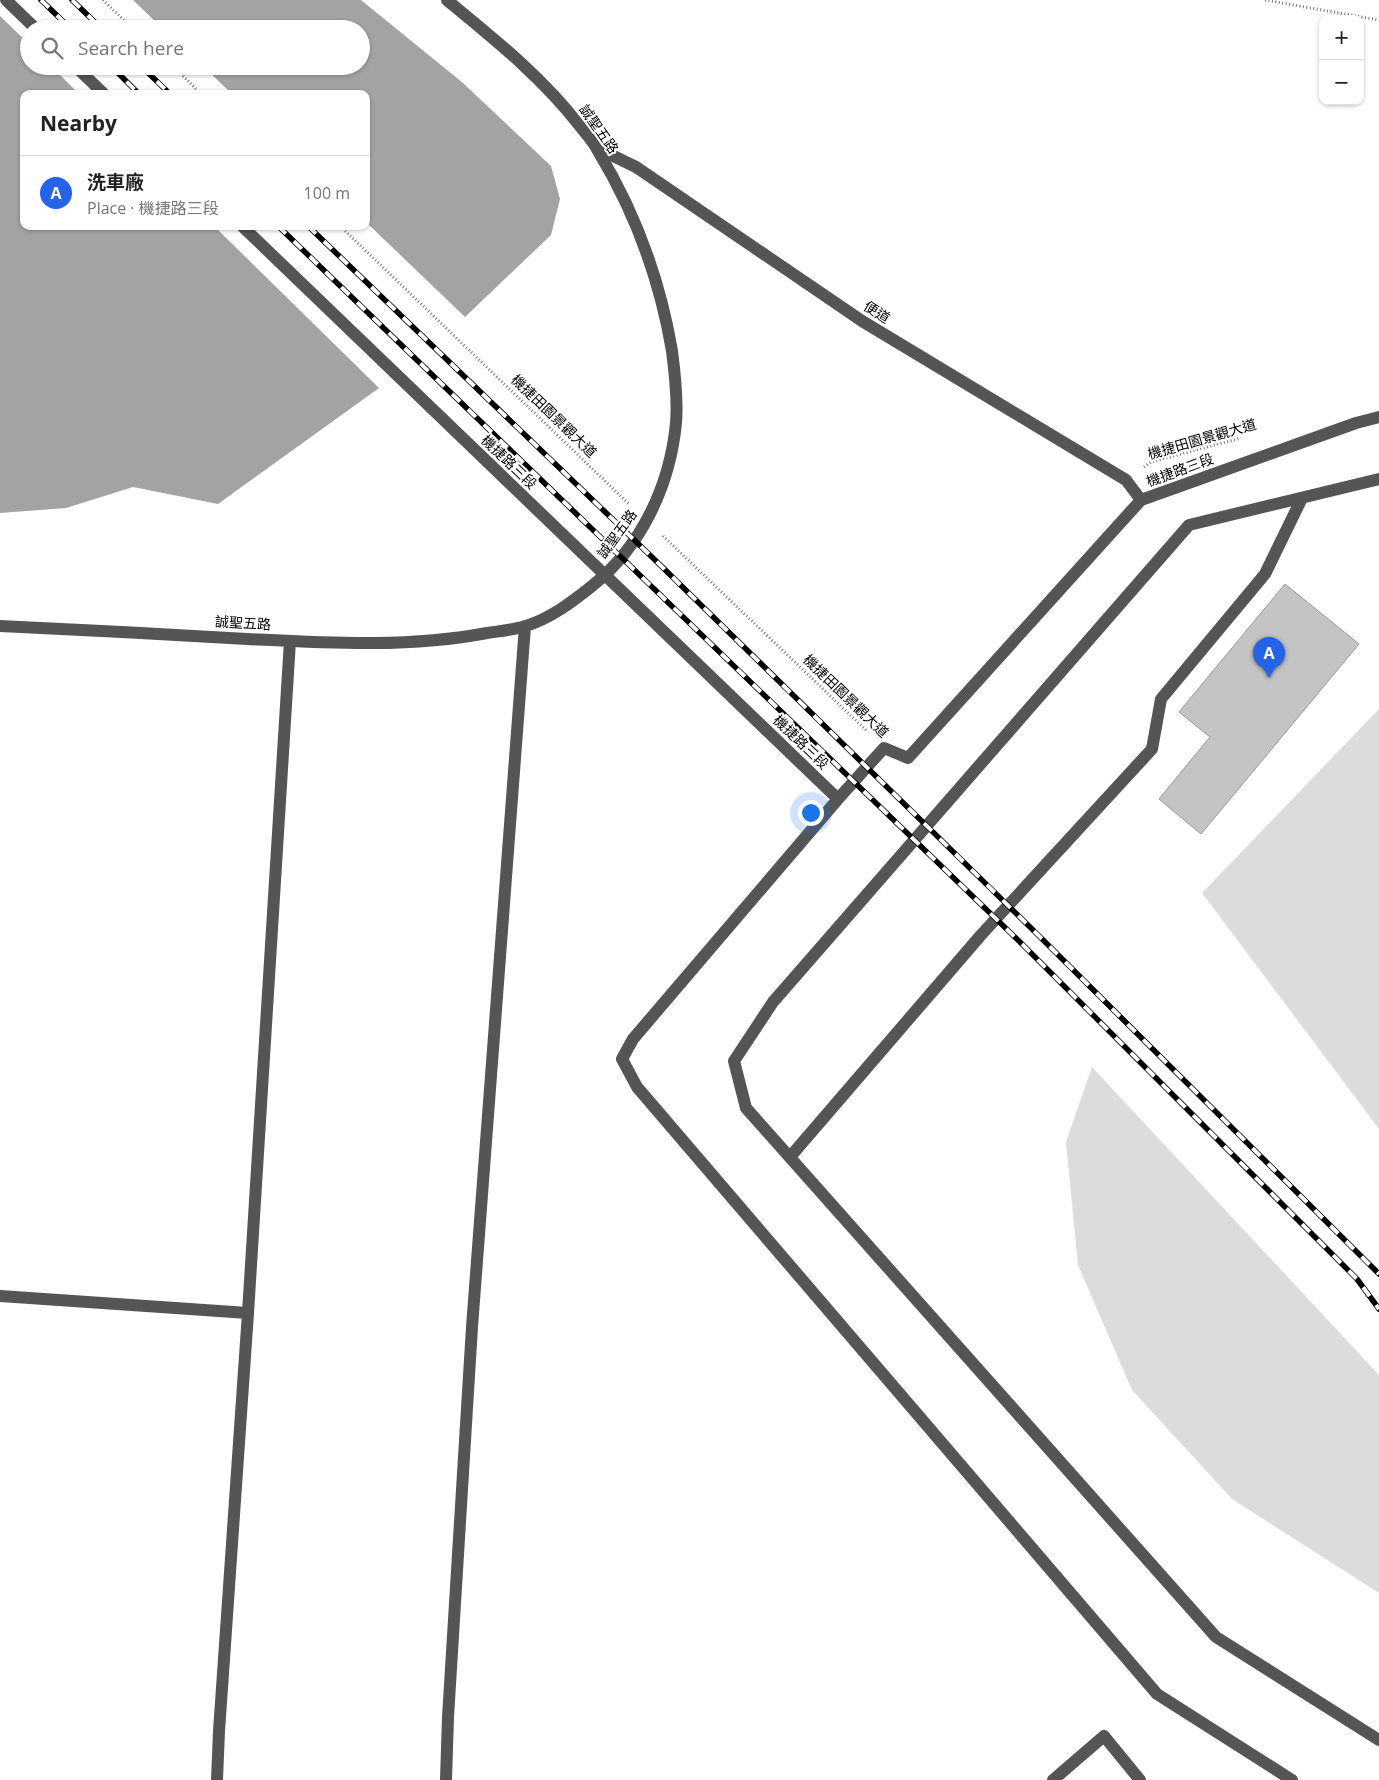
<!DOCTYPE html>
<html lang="en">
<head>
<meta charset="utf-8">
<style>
	body { margin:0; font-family:"Open Sans","Noto Sans TC",sans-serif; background:#f6f6f6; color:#222 }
	.controls { position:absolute; right:15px; top:15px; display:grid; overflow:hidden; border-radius:10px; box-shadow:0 1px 4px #0004 }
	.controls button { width:45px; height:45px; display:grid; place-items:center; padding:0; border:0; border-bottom:1px solid #e0e0e0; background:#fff; color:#222; font:25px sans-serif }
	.you { position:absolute; left:810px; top:812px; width:18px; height:18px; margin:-12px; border:4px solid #fff; border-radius:50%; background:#1a73e8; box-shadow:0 0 0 8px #1a73e833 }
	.badge { display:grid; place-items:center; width:32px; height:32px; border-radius:50%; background:#2563eb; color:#fff; font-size:16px; font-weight:700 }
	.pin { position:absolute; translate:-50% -41px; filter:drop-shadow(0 1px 2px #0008) }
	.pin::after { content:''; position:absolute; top:26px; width:18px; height:15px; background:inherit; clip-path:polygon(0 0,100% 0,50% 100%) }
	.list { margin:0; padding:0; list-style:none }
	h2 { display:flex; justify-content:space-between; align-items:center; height:65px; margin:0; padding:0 20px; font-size:21px }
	h2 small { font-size:16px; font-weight:400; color:#767676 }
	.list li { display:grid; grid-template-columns:32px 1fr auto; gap:15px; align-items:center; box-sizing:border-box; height:75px; padding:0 20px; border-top:1px solid #e0e0e0 }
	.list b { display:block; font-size:19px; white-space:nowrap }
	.list p { margin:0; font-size:16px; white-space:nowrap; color:#767676 }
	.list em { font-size:16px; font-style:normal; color:#767676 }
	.icon { flex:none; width:28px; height:28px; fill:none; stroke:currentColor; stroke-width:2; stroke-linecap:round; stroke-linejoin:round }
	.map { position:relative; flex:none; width:1379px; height:1780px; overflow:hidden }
	.search { position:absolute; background:#fff; box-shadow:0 1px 4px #0004; left:20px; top:20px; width:350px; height:55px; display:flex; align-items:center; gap:12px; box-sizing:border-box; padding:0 18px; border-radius:28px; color:#767676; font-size:19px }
	.panel { position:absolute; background:#fff; box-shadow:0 1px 4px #0004; left:20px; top:90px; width:350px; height:140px; border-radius:10px }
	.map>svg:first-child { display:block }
	.green { fill:#dcdcdc }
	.water { fill:#a3a3a3 }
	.building { fill:#c4c4c4; stroke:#999 }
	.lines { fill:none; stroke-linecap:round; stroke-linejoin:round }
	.path { stroke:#777; stroke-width:3; stroke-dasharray:1 2.5; stroke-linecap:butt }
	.minor { stroke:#555; stroke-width:12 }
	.rail-casing { stroke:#000; stroke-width:5.5 }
	.rail { stroke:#fff; stroke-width:4; stroke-dasharray:11; stroke-linecap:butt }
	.labels { text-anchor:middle; stroke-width:4; stroke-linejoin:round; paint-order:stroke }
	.street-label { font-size:14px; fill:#000; stroke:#fff }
</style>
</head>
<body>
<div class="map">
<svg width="1379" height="1780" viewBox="0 0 1379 1780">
	<rect width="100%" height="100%" fill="#fff"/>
	<path class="green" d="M1379 709V1129L1202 893Z
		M1092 1067 1379 1375V1593L1232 1499 1132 1390 1078 1265 1066 1142Z"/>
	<path class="water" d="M133 0H361L463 83 551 166 560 199 551 235 465 317 366 222V94H232L203 66H361V29H163Z
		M0 16 29 44V66H51L79 94H24V226H214L379 388 218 504 133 487 66 508 0 513Z"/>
	<path class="building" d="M1285 584 1359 644 1201 834 1159 799 1210 737 1179 712Z"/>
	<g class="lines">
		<path class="path" d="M103 0 133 29
			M1265 0 1379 20
			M173 66 201 94
			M340 226 629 504
			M1144 467 1151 462 1241 438
			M663 536 868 732"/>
		<path class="minor" d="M6 0 36 29
			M75 66 104 94
			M597 148 636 167 862 321 1126 480 1141 500
			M242 226 838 799 884 748 908 758 1141 500 1356 423 1379 417
			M1379 479 1189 525 773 1002 734 1061 746 1108 1216 1637 1379 1740
			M0 626C82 630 165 634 247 639 328 643 408 648 487 633 500 631 513 630 526 626 551 618 572 602 592 586 642 546 670 485 676 423 678 399 675 374 672 351 660 280 635 212 598 151 593 141 585 133 579 125 542 77 493 38 447 0
			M838 799 633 1039 622 1059 637 1087 1157 1694 1292 1780
			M790 1157 981 935 1152 749 1161 699 1265 574 1302 498
			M0 1296 248 1313
			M217 1780 219 1731 248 1313 290 641
			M446 1780 448 1717 472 1327 525 626
			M1053 1780 1104 1736 1140 1780"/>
		<defs>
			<path id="rail" d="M41 0 71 29
				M72 0 102 29
				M111 66 139 94
				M141 66 170 94
				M278 226 1019 941 1357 1279 1379 1309
				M308 226 654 559 1030 927 1379 1274"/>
		</defs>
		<use href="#rail" class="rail-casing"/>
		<use href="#rail" class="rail"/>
	</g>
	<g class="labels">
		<g class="street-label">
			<text transform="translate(599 129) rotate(55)" y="5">誠聖五路</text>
			<text transform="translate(877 312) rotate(32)" y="5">便道</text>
			<text transform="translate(554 416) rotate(44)" y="5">機捷田園景觀大道</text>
			<text transform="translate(1202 439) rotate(-16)" y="5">機捷田園景觀大道</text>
			<text transform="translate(509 462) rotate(44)" y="5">機捷路三段</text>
			<text transform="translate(1180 470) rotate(-20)" y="5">機捷路三段</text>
			<text transform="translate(617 534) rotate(-54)" y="5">誠聖五路</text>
			<text transform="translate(243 623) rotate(3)" y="5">誠聖五路</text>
			<text transform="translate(846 696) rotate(44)" y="5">機捷田園景觀大道</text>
			<text transform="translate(801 742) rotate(44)" y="5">機捷路三段</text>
		</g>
	</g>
</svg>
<div class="controls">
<button>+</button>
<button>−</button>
</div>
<div class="you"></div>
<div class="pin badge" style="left:1269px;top:678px">A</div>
<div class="search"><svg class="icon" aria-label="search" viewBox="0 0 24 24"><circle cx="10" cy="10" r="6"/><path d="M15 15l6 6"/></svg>Search here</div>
<section class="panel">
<h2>Nearby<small></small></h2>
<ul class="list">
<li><span class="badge">A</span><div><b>洗車廠</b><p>Place · 機捷路三段</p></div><em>100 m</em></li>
</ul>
</section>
</div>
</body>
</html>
